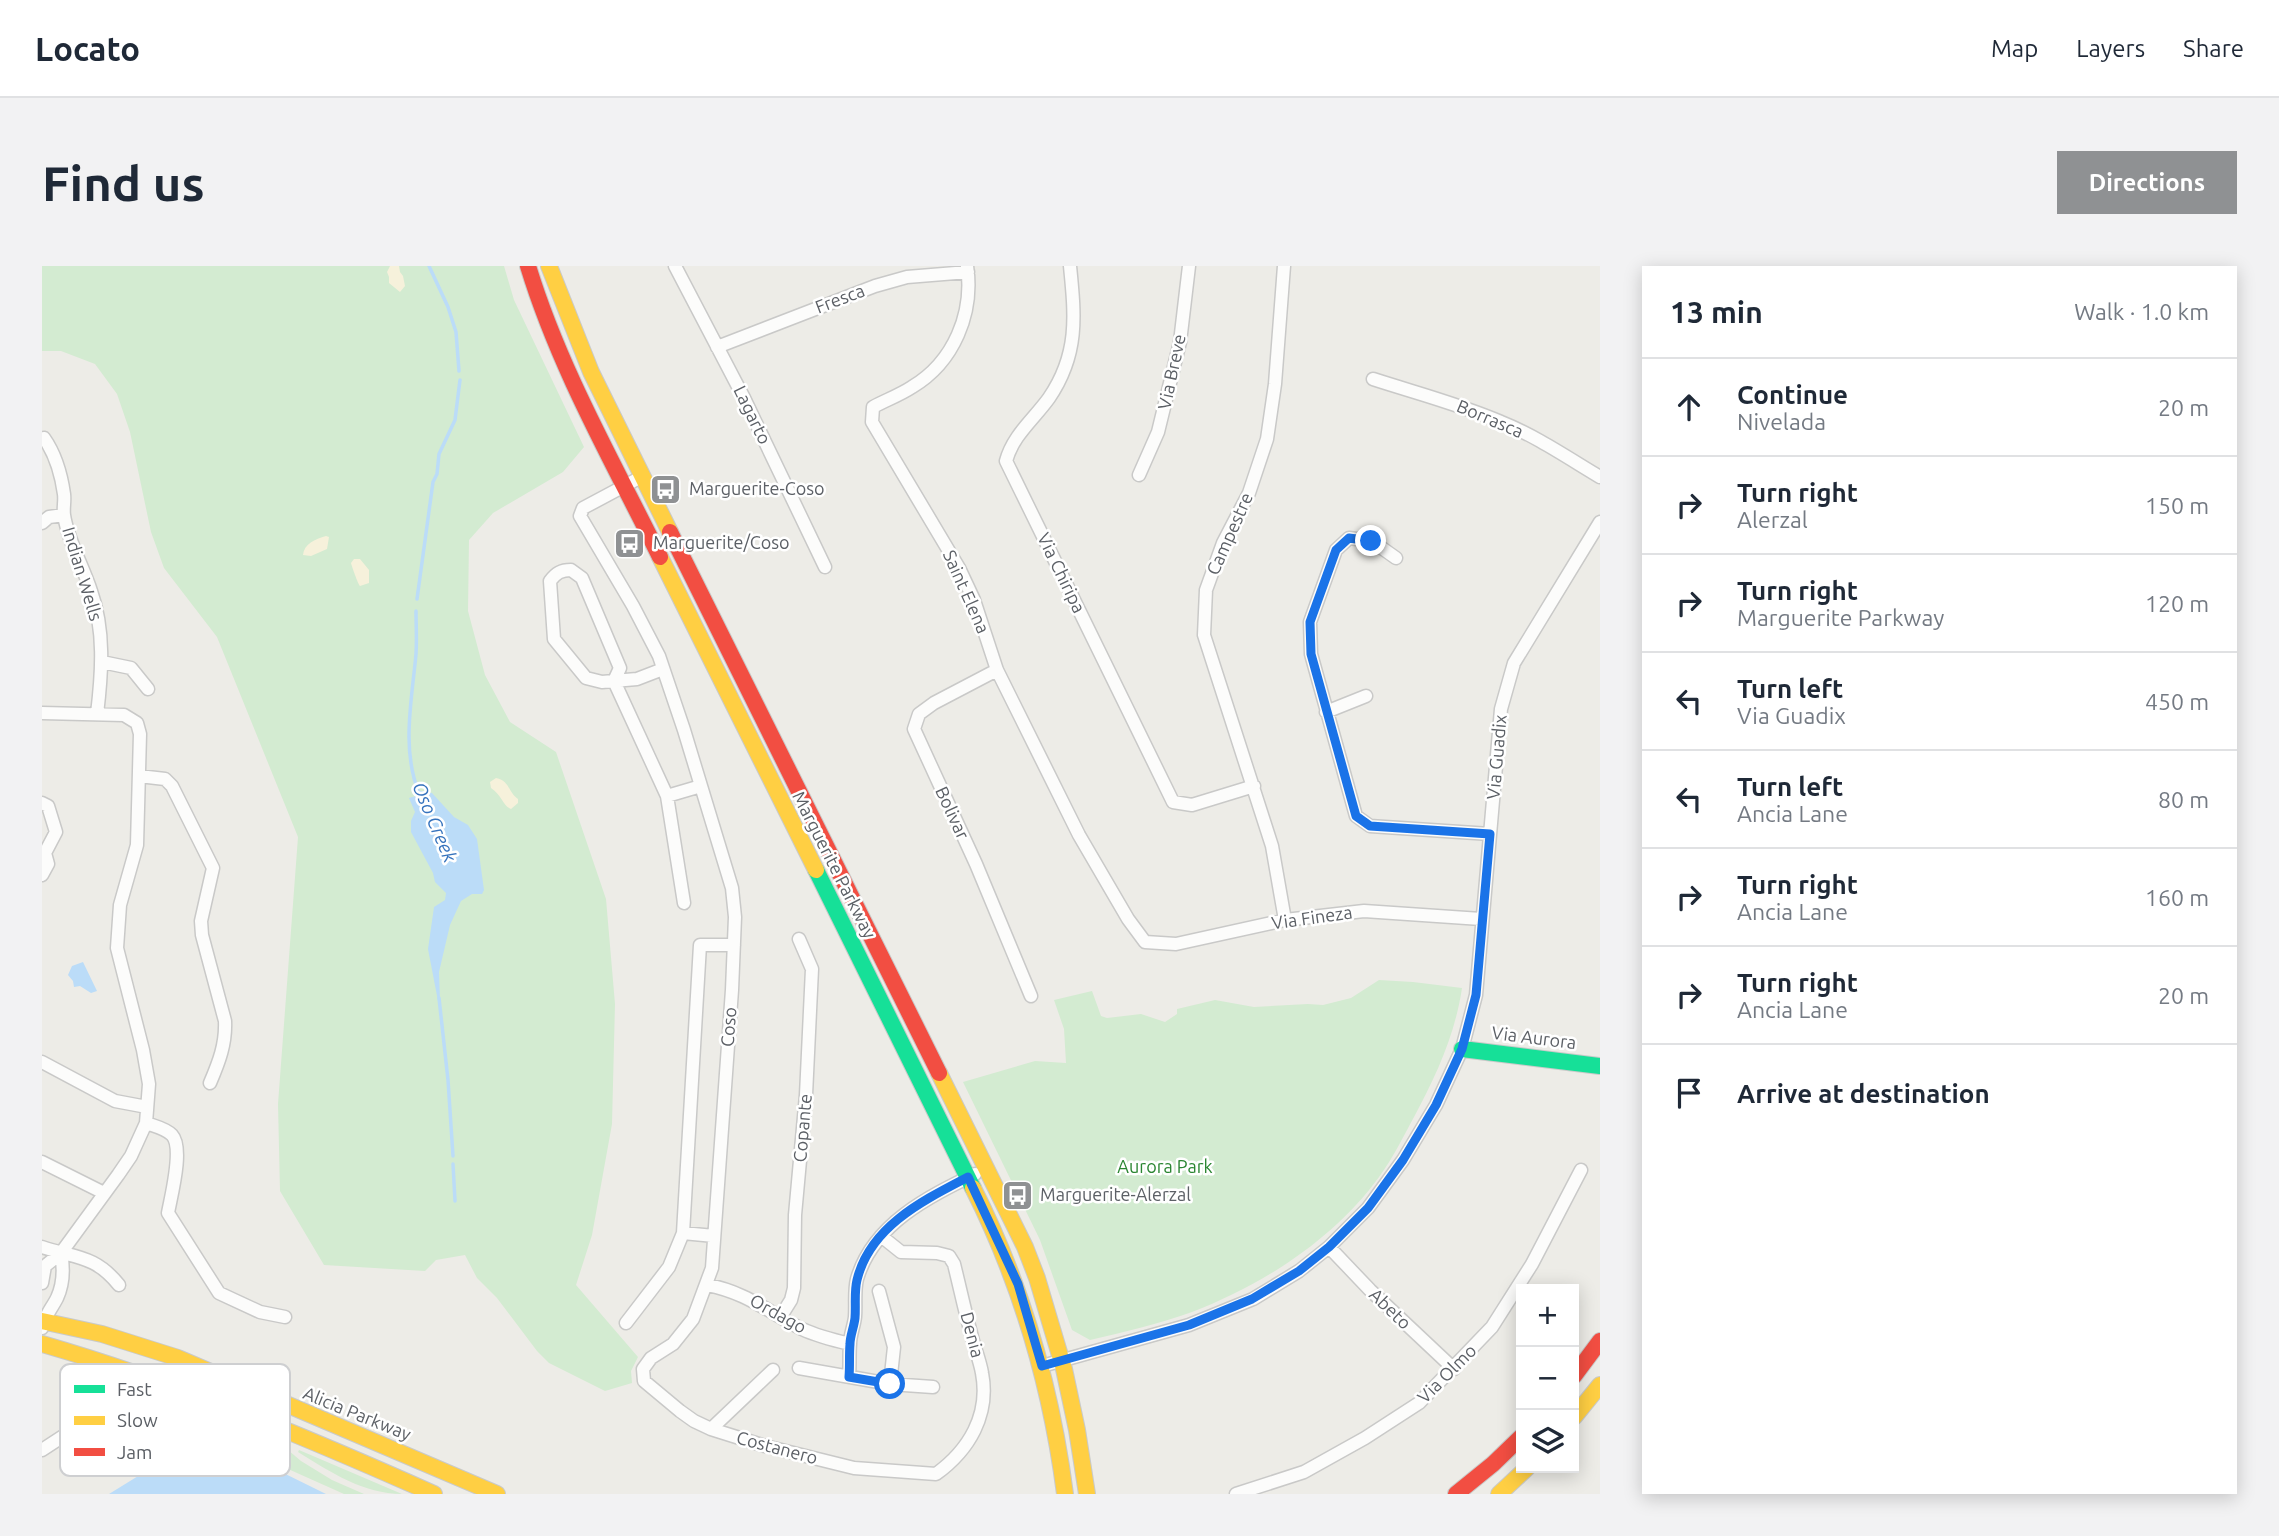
<!DOCTYPE html>
<html lang="en">
<head>
<meta charset="utf-8">
<style>
	body { margin:0; font-family:Ubuntu,sans-serif; background:#f2f2f3; color:#1f2937 }
	.controls { position:absolute; right:21px; bottom:21px; display:grid; overflow:hidden; border-radius:0px; box-shadow:0 4px 18px #0003 }
	.controls button { width:63px; height:63px; display:grid; place-items:center; padding:0; border:0; border-bottom:2px solid #e0e1e3; background:#fff; color:#1f2937; font:35px sans-serif }
	.stop { position:absolute; width:21px; height:21px; margin:-16px; border:5px solid #1a73e8; border-radius:50%; background:#fff }
	.stop.end { background:#1a73e8; border-color:#fff; box-shadow:0 2px 7px #0008 }
	.list { margin:0; padding:0; list-style:none }
	h2 { display:flex; justify-content:space-between; align-items:center; height:91px; margin:0; padding:0 28px; font-size:30px }
	h2 small { font-size:23px; font-weight:400; color:#747a83 }
	.list li { display:grid; grid-template-columns:46px 1fr auto; gap:21px; align-items:center; box-sizing:border-box; height:98px; padding:0 28px; border-top:2px solid #e0e1e3 }
	.list b { display:block; font-size:26px; white-space:nowrap }
	.list p { margin:0; font-size:23px; white-space:nowrap; color:#747a83 }
	.list em { font-size:23px; font-style:normal; color:#747a83 }
	.icon { flex:none; width:38px; height:38px; fill:none; stroke:currentColor; stroke-width:2; stroke-linecap:round; stroke-linejoin:round }
	.map { position:relative; flex:none; width:1558px; height:1228px; overflow:hidden; border-radius:0px }
	header { display:flex; align-items:center; gap:42px; box-sizing:border-box; height:98px; padding:0 35px; background:#fff; border-bottom:2px solid #e0e1e3 }
	header strong { font-size:33px }
	nav { display:flex; gap:38px; margin-inline-start:auto; font-size:24px }
	.intro { display:flex; align-items:center; justify-content:space-between; box-sizing:border-box; height:168px; padding:0 42px }
	h1 { margin:0; font-size:49px }
	.button { padding:18px 32px; border-radius:0px; background:#8f9193; color:#fff; font-size:24px; font-weight:700 }
	main { display:flex; gap:42px; padding:0 42px }
	aside { flex:1; background:#fff; border-radius:0px; box-shadow:0 4px 18px #0003 }
	.map>svg:first-child { display:block }
	.green { fill:#d3ebd1 }
	.sand { fill:#f6f1db }
	.water { fill:#bbdcf8 }
	.lines { fill:none; stroke-linecap:round; stroke-linejoin:round }
	.stream { stroke:#bbdcf8; stroke-width:3.5 }
	.street-casing { stroke:#c9c9c8; stroke-width:15 }
	.fast-casing { stroke:#c9cac9; stroke-width:18 }
	.slow-casing { stroke:#c9cac9; stroke-width:18 }
	.jam-casing { stroke:#c9cac9; stroke-width:18 }
	.street { stroke:#fcfcfb; stroke-width:12 }
	.fast { stroke:#16e098; stroke-width:16 }
	.slow { stroke:#ffcf43; stroke-width:16 }
	.jam { stroke:#f24e42; stroke-width:16 }
	.route { stroke:#1a73e8; stroke-width:9 }
	.labels { text-anchor:middle; stroke-width:5; stroke-linejoin:round; paint-order:stroke }
	.street-label { font-size:18px; fill:#5c6066; stroke:#fff }
	.poi-label { font-size:18px; fill:#5c6066; stroke:#fff; text-anchor:start }
	.park-label { font-size:18px; fill:#2b8632; stroke:#fff }
	.water-label { font-size:19px; font-style:italic; fill:#3673bd; stroke:#fff }
	.key { fill:#fff; stroke:#cecfd1; stroke-width:2 }
	.key-label { font-size:19px; fill:#5c6066 }
</style>
</head>
<body>
<header>
<strong>Locato</strong>
<nav><a>Map</a><a>Layers</a><a>Share</a></nav>
</header>
<div class="intro"><h1>Find us</h1><a class="button">Directions</a></div>
<main>
<div class="map">
<svg width="1558" height="1228" viewBox="0 0 1558 1228">
	<rect width="100%" height="100%" fill="#edece7"/>
	<path class="green" d="M0 0H462L472 34 542 181 521 206 451 247 427 274 426 345 443 409 468 456 514 486 564 633 573 738 570 858 550 969 534 1019 596 1091 589 1105 590 1117 563 1125 507 1097 495 1085 455 1032 435 1012 423 989 394 994 383 1005 282 999 238 925 236 838 256 571 175 371 122 302 109 266 88 166 75 128 53 98 19 85H0Z
		M1337 714 1371 716 1420 722C1413 769 1394 810 1372 851 1361 871 1351 892 1337 911 1292 973 1221 1019 1150 1046 1117 1058 1082 1066 1048 1074L1030 1064 998 974 921 816 993 795 1024 797 1022 763 1012 734 1050 725 1059 750 1065 752 1099 748 1123 756 1135 748V743L1173 734 1212 741 1266 738 1281 739 1309 732Z
		M110 1129 225 1175 230 1182 238 1181 246 1184 259 1195 290 1214 322 1228H302L195 1180 144 1174Z
		M257 1184 360 1228C322 1228 288 1206 256 1186Z"/>
	<path class="sand" d="M348 0H357L358 6 361 10 363 20 358 26 347 17V11L345 6Z
		M284 270 287 271 285 283 269 290 261 289C262 278 273 273 284 270Z
		M312 293H318L327 304V317L318 320C316 318 310 301 309 297Z
		M454 512C468 515 466 526 476 533V537L469 543C461 540 459 528 449 522L448 516Z"/>
	<path class="water" d="M374 524 390 527 412 551 426 559 435 573 442 624 440 628H430L419 635 408 659 397 706 398 734 396 735 386 683 392 641 403 634 404 627 393 616 391 607 369 566V555L373 546 367 532 374 530Z
		M41 696 55 725 49 727 38 720 32 721 31 715 26 709 30 700Z
		M160 1181 205 1189 284 1228H67L114 1199Z"/>
	<g class="lines">
		<path class="stream" d="M387 0 406 41 414 66 417 105
			M375 333 391 216 395 208 397 188 413 154 418 114
			M374 345C374 359 375 373 374 388 370 433 359 483 377 527
			M397 732 406 814 411 890
			M411 898 413 935"/>
		<defs>
			<path id="street" d="M633 0 702 132 783 301
				M925 0C932 47 912 96 870 121 858 129 844 134 831 141L830 156 917 302 932 334 955 404 1037 569 1086 653 1103 676 1134 678 1243 654 1322 645 1439 653
				M1028 0C1033 50 1037 88 1007 132 992 153 971 169 964 195L1131 536 1150 539 1212 520
				M1242 0 1233 118 1225 173 1207 227 1181 277 1164 324 1162 369 1230 580 1243 654
				M675 81 833 20 865 11 926 6
				M1331 113C1374 127 1417 138 1459 156 1494 170 1526 192 1558 211
				M2 172C14 189 19 207 22 228 23 235 21 242 22 249 26 275 41 300 49 325 63 364 60 407 55 448
				M1097 209 1116 166 1138 76 1147 0
				M601 210 541 242 538 250 591 340 617 390 642 464 690 622 693 651 690 724 670 1002 651 1053 631 1078 609 1092 601 1103 602 1115 638 1145 652 1155 669 1163 723 1180 812 1202 894 1208C927 1184 948 1149 940 1107 938 1095 933 1083 930 1071 923 1046 918 1022 912 998L907 990 895 987 859 986 839 970
				M0 257 7 251 22 249
				M1354 292 1330 275 1307 272 1294 284 1268 356 1269 388 1314 550 1328 560 1448 568
				M60 396 89 402 106 423
				M955 404 892 437 877 448 872 463 934 598 989 730
				M572 415 578 402 540 312 529 304C519 304 514 307 508 315L512 373 544 412 560 416 595 413 621 403
				M572 415 625 530 642 637
				M1284 446 1324 430
				M0 447 82 449 95 457 98 468 95 579 78 639 75 682 101 784 107 818 104 857 89 890 76 909 19 987 3 1000 0 1017
				M97 510 123 513 130 520 171 602 159 655 160 669 183 755C184 778 177 796 168 817
				M625 530 659 520
				M0 537 6 540 14 566 3 587 6 598 0 609
				M0 796 73 835 105 841
				M104 857C112 860 123 862 130 869 142 882 129 930 126 947L177 1027 218 1046 243 1051
				M0 896 62 927
				M641 967 672 970
				M0 981C33 992 53 989 77 1019
				M1287 981 1328 1024 1412 1103
				M665 1019C704 1026 726 1046 760 1063 775 1070 791 1074 808 1078
				M837 1025 852 1081 848 1118
				M739 1050 749 1034 752 1022 753 949 764 829 770 703 757 673
				M584 1057 627 1001 641 967 658 679H692
				M0 1062C2 1051 10 1042 15 1032 22 1017 22 1003 19 987
				M1000 1100 1147 1059 1211 1033 1257 1005 1287 981 1326 942 1361 894 1394 839 1420 783 1434 729 1459 443 1472 397 1558 256
				M757 1102 848 1118 891 1121
				M807 1110C808 1099 807 1089 808 1078 808 1069 812 1060 813 1051 814 1039 812 1025 815 1013 831 958 886 931 933 908
				M669 1163 731 1104
				M0 1184 52 1150
				M1194 1228 1262 1206 1323 1172 1377 1137 1450 1061 1490 998 1539 904"/>
			<path id="fast" d="M774 604 931 922
				M1420 783 1558 800"/>
			<path id="slow" d="M507 0 549 106 628 266
				M618 291 774 604
				M897 807 983 981 995 1012 1022 1103 1035 1164 1045 1228
				M931 922C980 1019 1009 1120 1023 1228
				M0 1055 60 1068 136 1092 455 1228
				M0 1078C135 1117 264 1171 392 1228
				M1532 1151 1558 1119
				M1457 1228 1485 1202"/>
			<path id="jam" d="M486 0C517 102 571 196 618 291
				M628 266 897 807
				M1532 1110 1558 1075
				M1414 1228 1451 1198 1479 1171"/>
		</defs>
		<use href="#street" class="street-casing"/>
		<use href="#fast" class="fast-casing"/>
		<use href="#slow" class="slow-casing"/>
		<use href="#jam" class="jam-casing"/>
		<use href="#street" class="street"/>
		<use href="#fast" class="fast"/>
		<use href="#slow" class="slow"/>
		<use href="#jam" class="jam"/>
	</g>
	<g class="lines">
		<path class="route" d="M848 1118 807 1111C808 1099 807 1090 808 1078 808 1070 812 1061 813 1052 814 1040 812 1026 815 1014 828 960 882 934 926 911L976 1018 1000 1100 1147 1059 1210 1033 1257 1005 1287 981 1326 942 1361 894 1394 839 1420 783 1434 729 1448 568 1328 560 1314 550 1269 388 1268 356 1294 284 1307 272 1329 275"/>
	</g>
	<defs>
		<symbol id="bus-square" viewBox="-11 -11 22 22"><rect x="-9" y="-9" width="18" height="18" rx="4" fill="#8f9193" stroke="#fff"/><path d="M-5-6H5V4H4V6H2V4H-2V6H-4V4H-5ZM-3.5-4V0h7V-4ZM-3.5 1.2v1.5H-2V1.2ZM2 1.2v1.5H3.5V1.2Z" fill="#fff"/></symbol>
	</defs>
	<g fill-rule="evenodd">
		<use href="#bus-square" x="606" y="206" width="35" height="35"/>
		<use href="#bus-square" x="570" y="260" width="35" height="35"/>
		<use href="#bus-square" x="958" y="912" width="35" height="35"/>
	</g>
	<g class="labels">
		<g class="street-label">
			<text transform="translate(798 33) rotate(-21)" y="6">Fresca</text>
			<text transform="translate(1130 106) rotate(-78)" y="6">Via Breve</text>
			<text transform="translate(710 149) rotate(64)" y="6">Lagarto</text>
			<text transform="translate(1448 153) rotate(23)" y="6">Borrasca</text>
			<text transform="translate(1188 268) rotate(-66)" y="6">Campestre</text>
			<text transform="translate(1019 307) rotate(64)" y="6">Via Chiripa</text>
			<text transform="translate(40 308) rotate(73)" y="6">Indian Wells</text>
			<text transform="translate(924 326) rotate(66)" y="6">Saint Elena</text>
			<text transform="translate(1455 491) rotate(-85)" y="6">Via Guadix</text>
			<text transform="translate(910 547) rotate(65)" y="6">Bolivar</text>
			<text transform="translate(792 599) rotate(63)" y="6">Marguerite Parkway</text>
			<text transform="translate(1270 652) rotate(-8)" y="6">Via Fineza</text>
			<text transform="translate(687 761) rotate(-86)" y="6">Coso</text>
			<text transform="translate(1492 772) rotate(7)" y="6">Via Aurora</text>
			<text transform="translate(761 862) rotate(-85)" y="6">Copante</text>
			<text transform="translate(1348 1043) rotate(44)" y="6">Abeto</text>
			<text transform="translate(736 1048) rotate(29)" y="6">Ordago</text>
			<text transform="translate(930 1069) rotate(75)" y="6">Denia</text>
			<text transform="translate(1405 1108) rotate(-45)" y="6">Via Olmo</text>
			<text transform="translate(315 1148) rotate(22)" y="6">Alicia Parkway</text>
			<text transform="translate(735 1182) rotate(15)" y="6">Costanero</text>
		</g>
		<g class="poi-label">
			<text x="647" y="229">Marguerite-Coso</text>
			<text x="611" y="283">Marguerite/Coso</text>
			<text x="998" y="935">Marguerite-Alerzal</text>
		</g>
		<g class="park-label">
			<text x="1123" y="907">Aurora Park</text>
		</g>
		<g class="water-label">
			<text transform="translate(393 556) rotate(67)" y="7">Oso Creek</text>
		</g>
	</g>
	<rect x="18" y="1098" width="230" height="112" rx="10" class="key"/>
	<rect x="32" y="1119" width="31" height="8" fill="#16e098"/>
	<rect x="32" y="1150" width="31" height="9" fill="#ffcf43"/>
	<rect x="32" y="1182" width="31" height="8" fill="#f24e42"/>
	<g class="key-label">
		<text x="75" y="1130">Fast</text>
		<text x="75" y="1161">Slow</text>
		<text x="75" y="1193">Jam</text>
	</g>
</svg>
<div class="controls">
<button>+</button>
<button>−</button>
<button><svg class="icon" aria-label="layers" viewBox="0 0 24 24"><path d="M12 4l9 5-9 5-9-5zM3 14l9 5 9-5"/></svg></button>
</div>
<div class="stop" style="left:848px;top:1118px"></div>
<div class="stop end" style="left:1329px;top:275px"></div>
</div>
<aside>
<h2>13 min<small>Walk · 1.0 km</small></h2>
<ul class="list">
<li><svg class="icon" aria-label="ahead" viewBox="0 0 24 24"><path d="M12 20V5M6 11l6-6 6 6"/></svg><div><b>Continue</b><p>Nivelada</p></div><em>20 m</em></li>
<li><svg class="icon" aria-label="right" viewBox="0 0 24 24"><path d="M7 20v-9h11M14 6l5 5-5 5"/></svg><div><b>Turn right</b><p>Alerzal</p></div><em>150 m</em></li>
<li><svg class="icon" aria-label="right" viewBox="0 0 24 24"><path d="M7 20v-9h11M14 6l5 5-5 5"/></svg><div><b>Turn right</b><p>Marguerite Parkway</p></div><em>120 m</em></li>
<li><svg class="icon" aria-label="left" viewBox="0 0 24 24"><path d="M17 20v-9H6M10 6l-5 5 5 5"/></svg><div><b>Turn left</b><p>Via Guadix</p></div><em>450 m</em></li>
<li><svg class="icon" aria-label="left" viewBox="0 0 24 24"><path d="M17 20v-9H6M10 6l-5 5 5 5"/></svg><div><b>Turn left</b><p>Ancia Lane</p></div><em>80 m</em></li>
<li><svg class="icon" aria-label="right" viewBox="0 0 24 24"><path d="M7 20v-9h11M14 6l5 5-5 5"/></svg><div><b>Turn right</b><p>Ancia Lane</p></div><em>160 m</em></li>
<li><svg class="icon" aria-label="right" viewBox="0 0 24 24"><path d="M7 20v-9h11M14 6l5 5-5 5"/></svg><div><b>Turn right</b><p>Ancia Lane</p></div><em>20 m</em></li>
<li><svg class="icon" aria-label="arrive" viewBox="0 0 24 24"><path d="M6 21V4h12l-3 4 3 4H6"/></svg><div><b>Arrive at destination</b></div></li>
</ul>
</aside>
</main>
</body>
</html>
